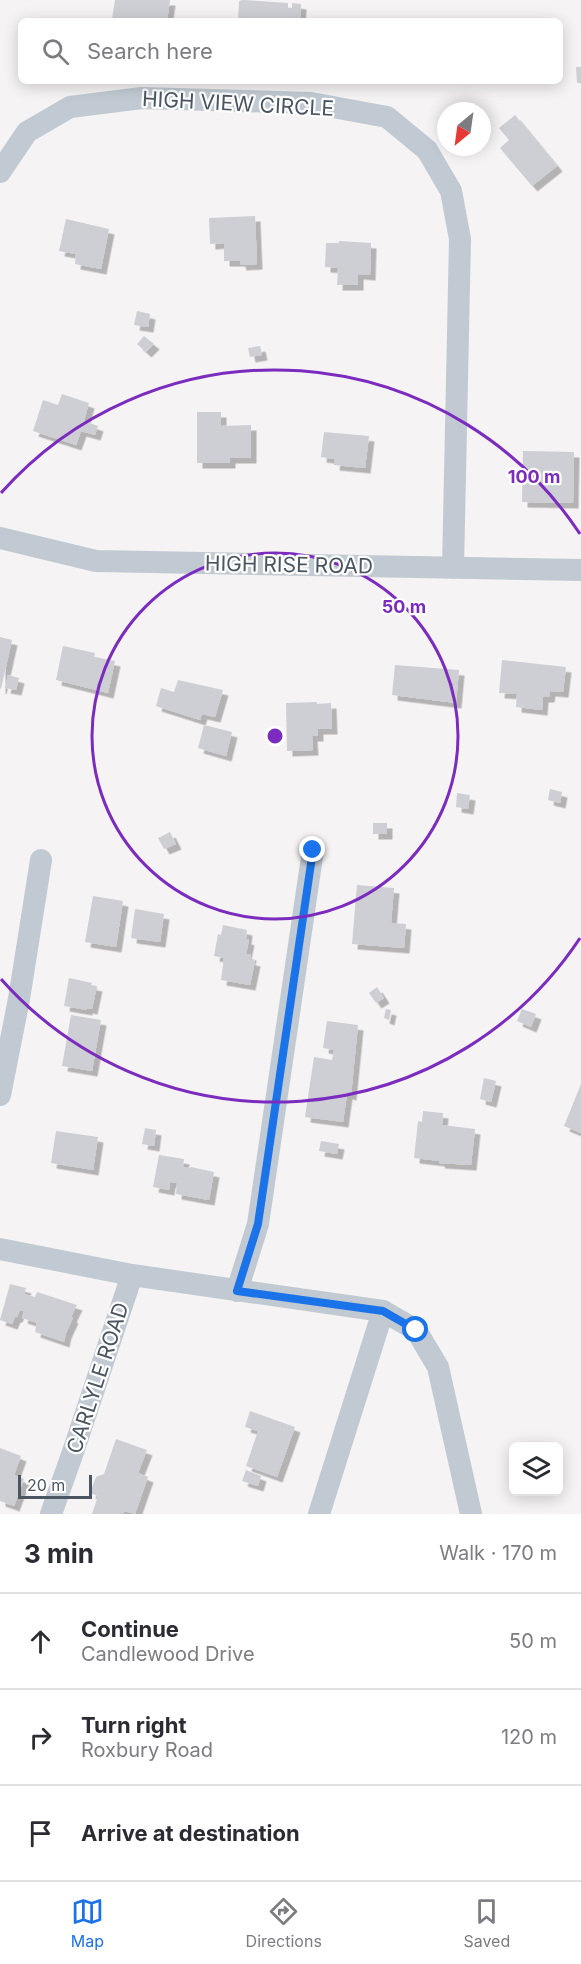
<!DOCTYPE html>
<html lang="en">
<head>
<meta charset="utf-8">
<style>
	body { margin:0; font-family:Inter,sans-serif; background:#f2f2f3; color:#2b2b33 }
	.controls { position:absolute; right:18px; bottom:18px; display:grid; overflow:hidden; border-radius:9px; box-shadow:0 3px 15px #0003 }
	.controls button { width:54px; height:54px; display:grid; place-items:center; padding:0; border:0; border-bottom:2px solid #e1e1e2; background:#fff; color:#2b2b33; font:30px sans-serif }
	.compass { position:absolute; left:437px; top:102px; width:54px; height:54px; border-radius:50%; background:#fff; box-shadow:0 3px 15px #0003; rotate:209deg }
	.scale { position:absolute; left:18px; bottom:15px; width:74px; box-sizing:border-box; padding-left:6px; border:3px solid #4a5661; border-top:0; font-size:16px; line-height:21px; white-space:nowrap; color:#4a5661; -webkit-text-stroke:4px #fff; paint-order:stroke }
	.stop { position:absolute; width:18px; height:18px; margin:-14px; border:4px solid #1a73e8; border-radius:50%; background:#fff }
	.stop.end { background:#1a73e8; border-color:#fff; box-shadow:0 2px 6px #0008 }
	.list { margin:0; padding:0; list-style:none }
	h2 { display:flex; justify-content:space-between; align-items:center; height:78px; margin:0; padding:0 24px; font-size:26px }
	h2 small { font-size:20px; font-weight:400; color:#7c7c81 }
	.list li { display:grid; grid-template-columns:39px 1fr auto; gap:18px; align-items:center; box-sizing:border-box; height:96px; padding:0 24px; border-top:2px solid #e1e1e2 }
	.list b { display:block; font-size:22px; white-space:nowrap }
	.list p { margin:0; font-size:20px; white-space:nowrap; color:#7c7c81 }
	.list em { font-size:20px; font-style:normal; color:#7c7c81 }
	.icon { flex:none; width:33px; height:33px; fill:none; stroke:currentColor; stroke-width:2; stroke-linecap:round; stroke-linejoin:round }
	.map { position:relative; flex:none; width:581px; height:1514px; overflow:hidden }
	.search { position:absolute; background:#fff; box-shadow:0 3px 15px #0003; left:18px; right:18px; top:18px; height:66px; display:flex; align-items:center; gap:15px; box-sizing:border-box; padding:0 21px; border-radius:9px; color:#7c7c81; font-size:22px }
	.sheet { height:366px; background:#fff }
	nav { display:flex; justify-content:space-around; align-items:center; box-sizing:border-box; height:84px; border-top:2px solid #e1e1e2; background:#fff; font-size:16px; color:#7c7c81 }
	nav a { display:grid; justify-items:center; gap:3px }
	nav .on { color:#1a73e8 }
	.map>svg:first-child { display:block }
	.building { fill:#cdcfd5; filter:url(#shadow) }
	.lines { fill:none; stroke-linecap:round; stroke-linejoin:round }
	.minor { stroke:#c1cad2; stroke-width:22 }
	.route { stroke:#1a73e8; stroke-width:8 }
	.ring { fill:none; stroke:#7b2cbf; stroke-width:3 }
	.labels { text-anchor:middle; stroke-width:4.5; stroke-linejoin:round; paint-order:stroke }
	.street-label { font-size:21px; fill:#4a5661; stroke:#fff }
	.centre { fill:#7b2cbf; stroke:#fff; stroke-width:3 }
	.ring-label { font-size:18px; text-anchor:middle; font-weight:bold; fill:#7b2cbf; stroke:#fff; stroke-width:4.5; stroke-linejoin:round; paint-order:stroke }
</style>
</head>
<body>
<div class="map">
<svg width="581" height="1514" viewBox="0 0 581 1514">
	<defs>
		<filter id="shadow"><feDropShadow dx="5.5" dy="5.5" stdDeviation="0" flood-color="#0004"/></filter>
	</defs>
	<rect width="100%" height="100%" fill="#f5f3f3"/>
	<path class="building" d="M115 0H170L167 21H128L112 19Z
		M243 0 288 3V8H292V3L301 4 300 21H238L239 1Z
		M576 67H581V83H577Z
		M515 115 557 166 532 186 500 148 509 140 499 128Z
		M255 216 257 264 241 265 240 261H224V243L210 244 209 218Z
		M66 219 109 229 101 269 75 264 76 254 59 251Z
		M339 241 371 243 370 275 358 274V285H337L338 268 325 267 326 243H339Z
		M137 311 150 314 148 327 134 325Z
		M144 336 154 344 146 352 137 344Z
		M260 346 262 355 250 357 248 348Z
		M62 394 89 403 84 421 98 426 95 435 81 431 76 445 33 431 43 400 58 405Z
		M197 412H221V426L251 425V458H230V463H197Z
		M324 432 369 436 365 468 334 465 335 459 321 457Z
		M523 451 574 452 573 503 522 502Z
		M0 637 12 640 1 689 0 688Z
		M63 646 95 653 94 657 115 661 108 693 56 680Z
		M502 660 566 667 563 692 550 691 549 697H543L542 710 516 707 517 694 499 693Z
		M395 665 459 670 456 703 392 695Z
		M8 675 19 678 16 690 5 688Z
		M178 680 223 690 215 717 202 714 200 720 156 706 161 688 174 692Z
		M317 702V704L331 703 332 729H318V736H312L313 750 287 751 286 703Z
		M204 725 232 732 226 756 198 748Z
		M550 789 562 792 560 803 548 800Z
		M457 793 470 795 468 809 456 807Z
		M373 823H387V834H373Z
		M170 832 176 844 164 849 158 838Z
		M357 885 394 888 391 923 406 924 404 948 352 944Z
		M93 896 123 901 116 947 85 942Z
		M135 909 164 914 160 942 131 938Z
		M223 925 247 930 246 939 249 940 246 954 251 955 250 960 255 961 250 985 221 980 224 958 214 956 218 934 221 935Z
		M69 978 92 983 91 985 97 986 92 1009 87 1008V1010L64 1006Z
		M377 987 384 998 376 1003 369 993Z
		M386 1009 391 1010 389 1020 384 1018Z
		M522 1009 536 1014 531 1027 517 1021Z
		M71 1015 101 1020 92 1071 62 1066Z
		M327 1021 358 1025 351 1095 347 1094 343 1122 305 1117 314 1057 332 1060 334 1050 323 1048Z
		M484 1078 496 1081 491 1102 480 1099Z
		M581 1084V1133L564 1126Z
		M423 1111 443 1113 442 1125 475 1129 471 1165 439 1163 440 1161 414 1158 418 1121 422 1122Z
		M145 1128 156 1130 154 1146 142 1144Z
		M56 1131 98 1137 93 1170 51 1163Z
		M321 1141 339 1144 337 1154 319 1151Z
		M159 1155 184 1159 183 1167 190 1168 191 1167 214 1172 209 1200 176 1194 177 1183 170 1182 169 1190 153 1187Z
		M10 1284 26 1288 24 1294 35 1297 37 1292 77 1305 71 1317 73 1318 66 1333 64 1342 35 1332 37 1323 22 1318 24 1311 20 1310 17 1317H15L12 1324 0 1320Z
		M250 1411 295 1427 277 1477 246 1466 258 1431 245 1427Z
		M116 1439 147 1450 138 1473 148 1477 135 1514 124 1511 123 1514H92L98 1496 90 1493 96 1477 104 1474Z
		M0 1448 21 1456 14 1475 24 1479 14 1506 0 1501Z
		M246 1470 261 1476 258 1486 242 1481Z"/>
	<g class="lines">
		<path class="minor" d="M0 172 27 132 70 107 142 98 311 103 387 117 427 150 451 191 460 239 453 568
			M0 538 96 561 581 570
			M0 1095 19 999 41 860
			M0 1249 132 1275 383 1311 416 1330 438 1367 471 1514
			M237 1291 258 1224 313 850
			M51 1514 73 1452 132 1275
			M319 1514 383 1311"/>
	</g>
	<g class="lines">
		<path class="route" d="M313 850 258 1224 237 1291 383 1311 416 1330"/>
	</g>
	<g class="ring">
		<circle cx="275" cy="736" r="183"/>
		<path d="M580 938A366 366 0 0 1 1 979M1 493A366 366 0 0 1 580 534"/>
	</g>
	<g class="labels">
		<g class="street-label">
			<text transform="translate(238 104) rotate(3)" y="7">HIGH VIEW CIRCLE</text>
			<text transform="translate(289 565) rotate(1)" y="7">HIGH RISE ROAD</text>
			<text transform="translate(98 1378) rotate(-72)" y="7">CARLYLE ROAD</text>
		</g>
	</g>
	<circle cx="275" cy="736" r="9" class="centre"/>
	<g class="ring-label">
		<text x="534" y="483">100 m</text>
		<text x="404" y="613">50 m</text>
	</g>
</svg>
<div class="controls">
<button><svg class="icon" aria-label="layers" viewBox="0 0 24 24"><path d="M12 4l9 5-9 5-9-5zM3 14l9 5 9-5"/></svg></button>
</div>
<svg class="compass" viewBox="-18 -18 36 36"><path d="M0-13l5 13h-10z" fill="#e53935"/><path d="M0 13l5-13h-10z" fill="#7c7c81"/></svg>
<div class="scale">20 m</div>
<div class="stop" style="left:416px;top:1330px"></div>
<div class="stop end" style="left:313px;top:850px"></div>
<div class="search"><svg class="icon" aria-label="search" viewBox="0 0 24 24"><circle cx="10" cy="10" r="6"/><path d="M15 15l6 6"/></svg>Search here</div>
</div>
<section class="sheet">
<h2>3 min<small>Walk · 170 m</small></h2>
<ul class="list">
<li><svg class="icon" aria-label="ahead" viewBox="0 0 24 24"><path d="M12 20V5M6 11l6-6 6 6"/></svg><div><b>Continue</b><p>Candlewood Drive</p></div><em>50 m</em></li>
<li><svg class="icon" aria-label="right" viewBox="0 0 24 24"><path d="M7 20v-9h11M14 6l5 5-5 5"/></svg><div><b>Turn right</b><p>Roxbury Road</p></div><em>120 m</em></li>
<li><svg class="icon" aria-label="arrive" viewBox="0 0 24 24"><path d="M6 21V4h12l-3 4 3 4H6"/></svg><div><b>Arrive at destination</b></div></li>
</ul>
</section>
<nav>
<a class="on"><svg class="icon" aria-label="map" viewBox="0 0 24 24"><path d="M3 6l6-2 6 2 6-2v14l-6 2-6-2-6 2zM9 4v14M15 6v14"/></svg>Map</a>
<a><svg class="icon" aria-label="directions" viewBox="0 0 24 24"><path d="M12 3l9 9-9 9-9-9zM9 14v-3h6M13 9l2 2-2 2"/></svg>Directions</a>
<a><svg class="icon" aria-label="saved" viewBox="0 0 24 24"><path d="M7 4h10v16l-5-4-5 4z"/></svg>Saved</a>
</nav>
</body>
</html>
